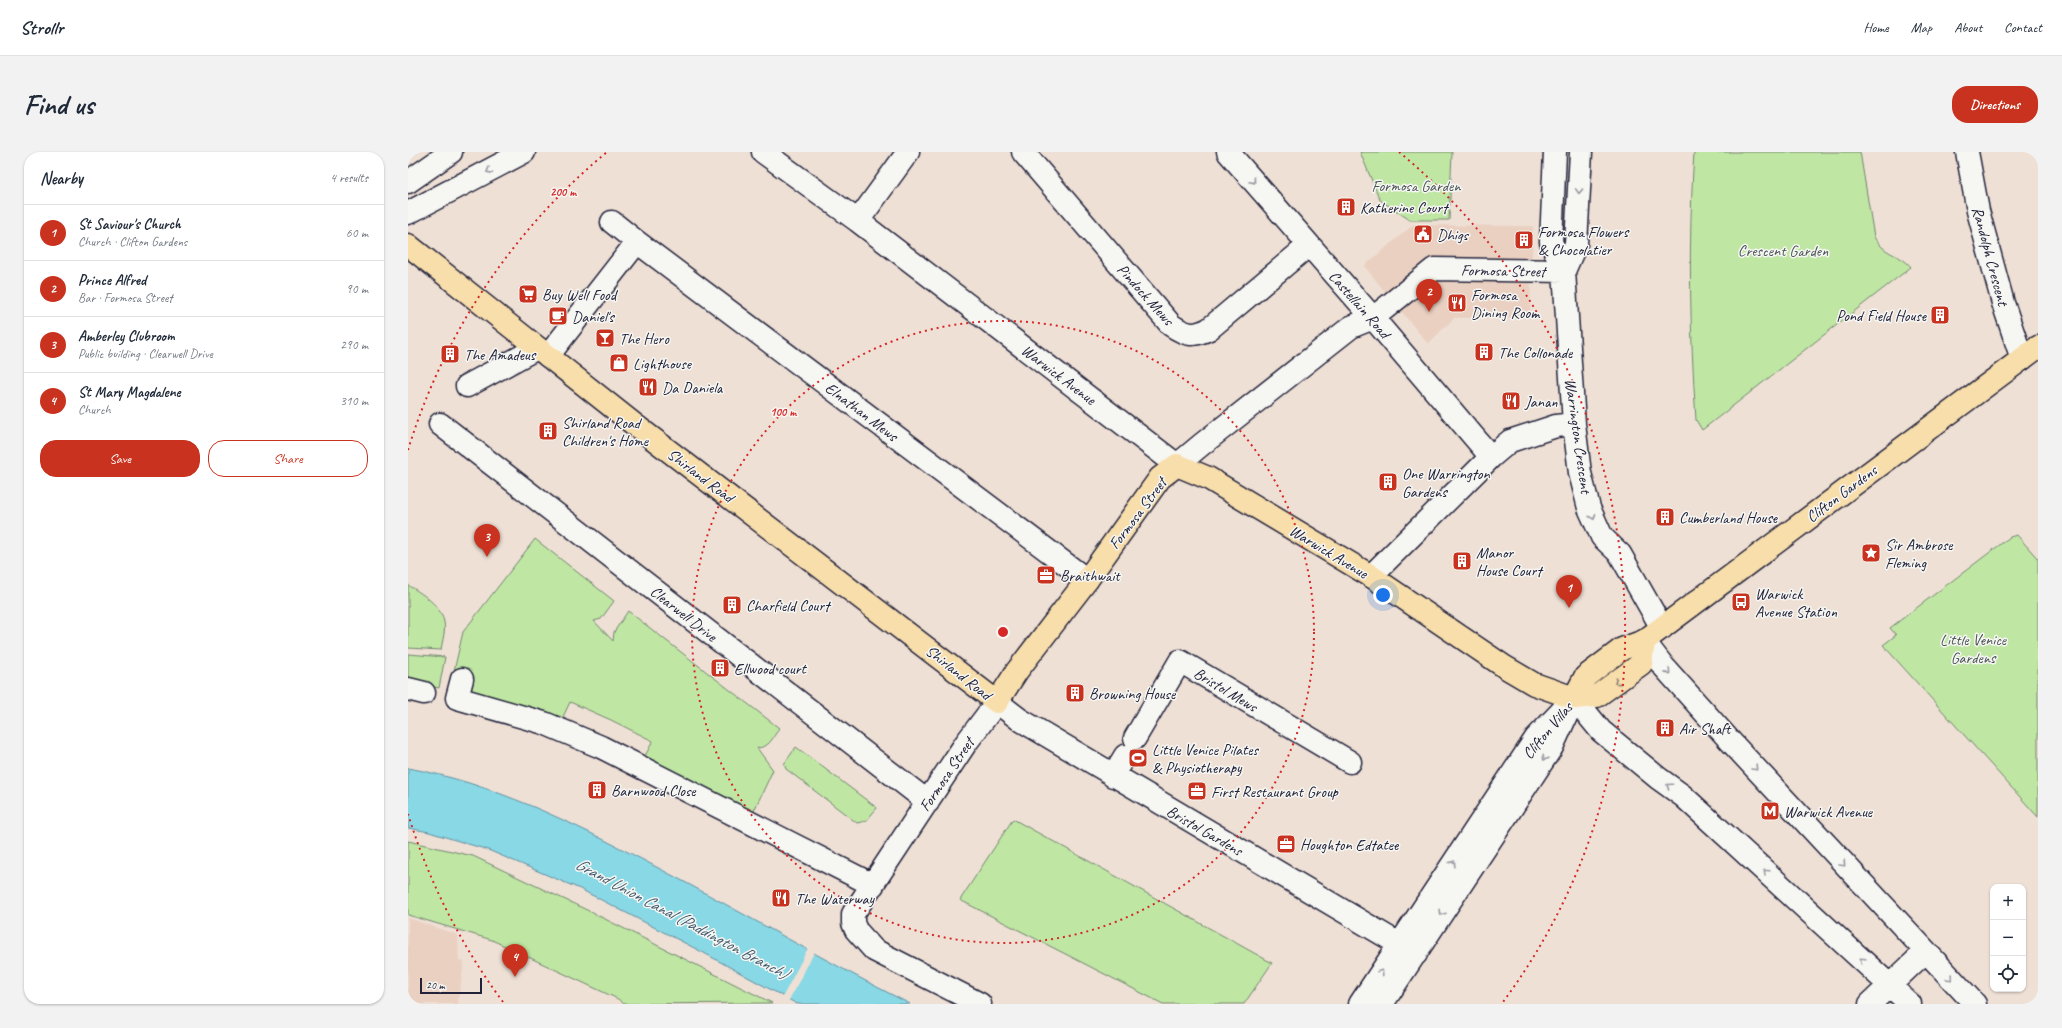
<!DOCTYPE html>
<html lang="en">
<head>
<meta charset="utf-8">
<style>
	body { margin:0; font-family:Caveat,sans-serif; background:#f2f2f3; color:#1f2937 }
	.controls { position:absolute; right:12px; bottom:12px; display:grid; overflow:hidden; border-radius:8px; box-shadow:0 1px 3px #0004 }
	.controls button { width:36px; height:36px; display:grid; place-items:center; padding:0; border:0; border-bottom:1px solid #e0e1e3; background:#fff; color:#1f2937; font:20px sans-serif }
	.scale { position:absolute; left:12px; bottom:10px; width:62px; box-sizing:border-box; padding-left:4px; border:2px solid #22223b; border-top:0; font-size:11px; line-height:14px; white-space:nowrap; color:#22223b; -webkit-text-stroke:3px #f6f6f2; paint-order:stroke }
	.you { position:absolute; left:975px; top:443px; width:14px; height:14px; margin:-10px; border:3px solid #fff; border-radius:50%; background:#1a73e8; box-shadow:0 0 0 6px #1a73e833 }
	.badge { display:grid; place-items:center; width:26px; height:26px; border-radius:50%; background:#c8321e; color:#fff; font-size:13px; font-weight:700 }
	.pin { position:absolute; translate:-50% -33px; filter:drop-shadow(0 1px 2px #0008) }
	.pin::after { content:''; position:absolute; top:21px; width:14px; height:12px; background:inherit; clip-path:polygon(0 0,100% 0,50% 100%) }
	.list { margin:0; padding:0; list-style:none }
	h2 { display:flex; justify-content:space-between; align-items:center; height:52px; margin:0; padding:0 16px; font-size:17px }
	h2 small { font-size:13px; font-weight:400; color:#747a83 }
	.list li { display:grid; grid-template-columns:26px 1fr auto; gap:12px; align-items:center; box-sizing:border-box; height:56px; padding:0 16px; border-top:1px solid #e0e1e3 }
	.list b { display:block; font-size:15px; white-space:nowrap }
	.list p { margin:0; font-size:13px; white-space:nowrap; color:#747a83 }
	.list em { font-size:13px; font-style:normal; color:#747a83 }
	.actions { display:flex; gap:8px; padding:12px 16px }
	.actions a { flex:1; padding:9px 0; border:1px solid #c8321e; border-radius:16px; text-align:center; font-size:14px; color:#c8321e }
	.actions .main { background:#c8321e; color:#fff }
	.icon { flex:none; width:22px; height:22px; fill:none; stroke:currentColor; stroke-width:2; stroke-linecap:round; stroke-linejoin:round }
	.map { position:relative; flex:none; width:1630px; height:852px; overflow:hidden; border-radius:16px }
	header { display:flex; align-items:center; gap:24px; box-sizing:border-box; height:56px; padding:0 20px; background:#fff; border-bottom:1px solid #e0e1e3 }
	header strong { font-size:19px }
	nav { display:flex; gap:22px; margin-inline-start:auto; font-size:14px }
	.intro { display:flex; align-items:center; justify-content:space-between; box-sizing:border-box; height:96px; padding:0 24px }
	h1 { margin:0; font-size:28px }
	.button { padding:10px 18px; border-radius:16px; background:#c8321e; color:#fff; font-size:14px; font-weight:700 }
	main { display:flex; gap:24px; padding:0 24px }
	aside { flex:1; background:#fff; border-radius:16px; box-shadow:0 1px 3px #0004 }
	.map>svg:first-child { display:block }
	.built { fill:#ead0c1 }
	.green { fill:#bfe7a3; stroke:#70846f }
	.water { fill:#89d8e5; stroke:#608fa1 }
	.pier { fill:#efe0d5 }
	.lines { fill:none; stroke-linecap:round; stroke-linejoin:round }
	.minor-casing { stroke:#22223b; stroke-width:25 }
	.major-casing { stroke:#22223b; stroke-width:25 }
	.minor { stroke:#f6f6f2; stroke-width:22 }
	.major { stroke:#f8deab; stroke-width:22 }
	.oneway { stroke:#9797a0 }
	.oneway2 { stroke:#8d8073 }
	.ring { fill:none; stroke:#d62828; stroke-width:2; stroke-dasharray:2 4 }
	.labels { text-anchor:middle; stroke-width:3; stroke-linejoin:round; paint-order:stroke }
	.park-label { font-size:16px; fill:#495355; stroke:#f6f6f2 }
	.poi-label { font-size:16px; fill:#22223b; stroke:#f6f6f2; text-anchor:start }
	.street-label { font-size:16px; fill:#22223b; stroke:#f6f6f2 }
	.water-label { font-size:17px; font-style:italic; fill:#41596e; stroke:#f6f6f2 }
	.centre { fill:#d62828; stroke:#f6f6f2; stroke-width:2 }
	.ring-label { font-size:12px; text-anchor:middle; font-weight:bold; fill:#d62828; stroke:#f6f6f2; stroke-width:3; stroke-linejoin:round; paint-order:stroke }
</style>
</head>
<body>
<header>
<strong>Strollr</strong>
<nav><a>Home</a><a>Map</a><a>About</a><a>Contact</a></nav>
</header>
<div class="intro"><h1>Find us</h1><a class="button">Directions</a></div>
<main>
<aside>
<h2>Nearby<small>4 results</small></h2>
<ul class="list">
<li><span class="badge">1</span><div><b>St Saviour's Church</b><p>Church · Clifton Gardens</p></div><em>60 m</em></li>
<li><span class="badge">2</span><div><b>Prince Alfred</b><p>Bar · Formosa Street</p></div><em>90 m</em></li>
<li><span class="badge">3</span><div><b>Amberley Clubroom</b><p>Public building · Clearwell Drive</p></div><em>290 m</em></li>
<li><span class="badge">4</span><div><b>St Mary Magdalene</b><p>Church</p></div><em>310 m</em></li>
</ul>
<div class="actions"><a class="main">Save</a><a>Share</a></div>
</aside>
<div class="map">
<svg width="1630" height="852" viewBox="0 0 1630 852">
	<rect width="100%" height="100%" fill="#efe0d5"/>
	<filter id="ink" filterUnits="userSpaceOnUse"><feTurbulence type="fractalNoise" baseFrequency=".025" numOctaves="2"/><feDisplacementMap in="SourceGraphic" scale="8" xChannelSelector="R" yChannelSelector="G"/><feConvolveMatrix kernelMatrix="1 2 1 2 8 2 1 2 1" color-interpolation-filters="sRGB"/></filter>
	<g filter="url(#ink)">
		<path class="built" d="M1005 73 1125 74 1122 166H1046L1020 192 956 114Z
			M0 766 50 783 51 808 56 809 50 852H0Z"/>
		<path class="green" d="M952 0H1044L1041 68H1002L972 48Z
			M1286 0H1452L1466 85C1477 104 1493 102 1503 115L1294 278 1288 268C1282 179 1280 90 1286 0Z
			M1609 383 1630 407V665L1475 493 1488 483 1482 476 1602 385Z
			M127 387 206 449 193 467 186 469 205 489 206 480 220 459 371 576C364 587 362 595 349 596L365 618 344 663 237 604 245 589 203 568 162 550 154 567 98 548 59 538 63 524 46 519 55 480Z
			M0 433C13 441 33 453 36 470 38 478 34 490 33 498L0 496Z
			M0 502 37 505 31 536 0 529Z
			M388 595 469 656 458 669 449 671 378 617 376 612Z
			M605 667 864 811 836 852H755L552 748Z
			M0 689 65 704 183 760 364 851 216 852 210 847 84 788 0 763Z"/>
		<path class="water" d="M0 616C84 631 163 670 239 710 327 756 413 807 502 852H389L296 801 172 737 80 698 21 680 0 676Z"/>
		<path class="pier" d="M400 796 407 799 380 850 374 846Z"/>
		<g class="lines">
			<defs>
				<path id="minor" d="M355 0 450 69 769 313 793 293 943 175 965 166 1026 117 1156 119
					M615 0 763 173C778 183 785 185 801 177L901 93
					M820 0 965 166 1083 305
					M1147 0 1143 90 1156 119 1166 272 1172 321 1181 356 1194 385 1212 402 1254 476
					M1559 0 1570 59 1595 151 1614 207
					M0 30 43 0
					M0 61 116 0
					M450 69 500 0
					M204 70 229 90
					M1156 119 1168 92 1173 0
					M140 204 229 90 679 428
					M59 234 129 196
					M32 272 520 650
					M963 424 1083 305 1102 289 1148 274 1166 272
					M1236 489 1256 515 1324 591 1567 852
					M54 527 49 546 136 571 193 595 465 733
					M0 537 16 541
					M1166 546 1193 579 1250 626 1275 644 1502 852
					M727 586 772 509 942 610
					M705 624 717 604
					M572 852 466 798 448 778 445 771V762L558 591 589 550 611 567 1008 802
					M952 852 1128 586 1166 546
					M974 852 1144 595 1159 562
					M1462 852 1517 800"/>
				<path id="major" d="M0 93 227 273 589 550 609 519 679 428 752 326 769 313 800 326 963 424 1097 515 1126 532 1166 546 1189 544 1233 512 1236 489
					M1166 546 1177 525 1214 497 1236 489 1630 195"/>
			</defs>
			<use href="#minor" class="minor-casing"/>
			<use href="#major" class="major-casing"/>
			<use href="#minor" class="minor"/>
			<use href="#major" class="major"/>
		</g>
		<defs><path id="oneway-chevron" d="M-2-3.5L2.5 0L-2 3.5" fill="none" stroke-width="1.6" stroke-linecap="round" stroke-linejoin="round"/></defs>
		<g class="oneway">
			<use href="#oneway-chevron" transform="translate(81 19) rotate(151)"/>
			<use href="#oneway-chevron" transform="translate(845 29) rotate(49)"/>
			<use href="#oneway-chevron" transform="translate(1171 39) rotate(92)"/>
			<use href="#oneway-chevron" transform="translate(1185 365) rotate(69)"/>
			<use href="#oneway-chevron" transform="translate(1260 520) rotate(48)"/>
			<use href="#oneway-chevron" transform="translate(1137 606) rotate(123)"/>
			<use href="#oneway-chevron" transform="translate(1347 616) rotate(47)"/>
			<use href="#oneway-chevron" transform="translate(1261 634) rotate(-145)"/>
			<use href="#oneway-chevron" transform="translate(1045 711) rotate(-56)"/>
			<use href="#oneway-chevron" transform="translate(1435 712) rotate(47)"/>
			<use href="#oneway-chevron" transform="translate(1358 720) rotate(-137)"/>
			<use href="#oneway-chevron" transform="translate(1034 761) rotate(123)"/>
			<use href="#oneway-chevron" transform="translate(1454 808) rotate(-137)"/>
			<use href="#oneway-chevron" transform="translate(973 820) rotate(-56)"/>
			<use href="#oneway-chevron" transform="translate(1542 826) rotate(46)"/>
		</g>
		<use class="oneway2" href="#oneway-chevron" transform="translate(1209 530) rotate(143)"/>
	</g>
	<g class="ring">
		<circle cx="595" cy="480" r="311"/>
		<path d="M95 850A622 622 0 0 1 0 662M0 298A622 622 0 0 1 199 0M991 0A622 622 0 0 1 1095 850"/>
	</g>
	<defs>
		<symbol id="building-square" viewBox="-11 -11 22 22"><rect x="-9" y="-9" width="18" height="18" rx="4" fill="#c8321e" stroke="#f6f6f2"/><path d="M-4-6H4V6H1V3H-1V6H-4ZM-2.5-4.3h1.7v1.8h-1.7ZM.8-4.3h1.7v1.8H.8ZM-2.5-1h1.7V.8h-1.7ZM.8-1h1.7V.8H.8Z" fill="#fff"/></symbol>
		<symbol id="civic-square" viewBox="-11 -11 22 22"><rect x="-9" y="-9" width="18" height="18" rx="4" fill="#c8321e" stroke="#f6f6f2"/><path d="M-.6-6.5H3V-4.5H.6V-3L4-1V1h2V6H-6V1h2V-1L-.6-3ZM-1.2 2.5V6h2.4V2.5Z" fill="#fff"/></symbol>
		<symbol id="supermarket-square" viewBox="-11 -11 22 22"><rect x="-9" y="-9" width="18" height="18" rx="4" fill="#c8321e" stroke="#f6f6f2"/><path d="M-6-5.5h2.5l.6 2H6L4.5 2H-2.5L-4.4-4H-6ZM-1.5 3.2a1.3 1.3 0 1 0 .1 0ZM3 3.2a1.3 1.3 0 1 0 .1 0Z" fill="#fff"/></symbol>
		<symbol id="restaurant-square" viewBox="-11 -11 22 22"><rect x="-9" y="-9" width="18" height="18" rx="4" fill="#c8321e" stroke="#f6f6f2"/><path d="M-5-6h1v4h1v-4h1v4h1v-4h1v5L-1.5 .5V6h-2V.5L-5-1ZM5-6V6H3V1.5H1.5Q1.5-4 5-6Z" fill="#fff"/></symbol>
		<symbol id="cafe-square" viewBox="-11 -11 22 22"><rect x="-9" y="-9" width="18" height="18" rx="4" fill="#c8321e" stroke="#f6f6f2"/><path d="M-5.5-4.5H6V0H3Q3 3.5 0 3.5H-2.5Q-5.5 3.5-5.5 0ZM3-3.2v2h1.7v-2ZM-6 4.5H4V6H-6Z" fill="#fff"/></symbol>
		<symbol id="bar-square" viewBox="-11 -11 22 22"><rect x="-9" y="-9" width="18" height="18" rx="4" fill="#c8321e" stroke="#f6f6f2"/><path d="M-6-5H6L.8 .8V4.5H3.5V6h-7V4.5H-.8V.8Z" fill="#fff"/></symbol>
		<symbol id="shop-square" viewBox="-11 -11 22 22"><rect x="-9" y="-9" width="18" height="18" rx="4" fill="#c8321e" stroke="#f6f6f2"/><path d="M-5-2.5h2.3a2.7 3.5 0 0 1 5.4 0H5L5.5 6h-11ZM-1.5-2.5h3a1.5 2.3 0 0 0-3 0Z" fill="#fff"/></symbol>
		<symbol id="sight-square" viewBox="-11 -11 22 22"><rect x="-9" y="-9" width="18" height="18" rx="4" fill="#c8321e" stroke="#f6f6f2"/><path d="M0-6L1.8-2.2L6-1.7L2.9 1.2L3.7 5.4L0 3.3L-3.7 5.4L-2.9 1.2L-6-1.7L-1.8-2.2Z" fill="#fff"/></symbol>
		<symbol id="office-square" viewBox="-11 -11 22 22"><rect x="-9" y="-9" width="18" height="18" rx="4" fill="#c8321e" stroke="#f6f6f2"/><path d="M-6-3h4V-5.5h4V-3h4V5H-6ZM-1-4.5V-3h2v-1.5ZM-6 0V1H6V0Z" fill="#fff"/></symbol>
		<symbol id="bus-square" viewBox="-11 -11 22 22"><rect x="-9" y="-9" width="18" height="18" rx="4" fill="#c8321e" stroke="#f6f6f2"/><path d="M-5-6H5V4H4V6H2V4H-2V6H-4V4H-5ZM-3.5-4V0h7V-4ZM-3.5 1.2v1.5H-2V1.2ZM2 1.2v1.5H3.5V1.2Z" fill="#fff"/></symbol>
		<symbol id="stadium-square" viewBox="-11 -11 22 22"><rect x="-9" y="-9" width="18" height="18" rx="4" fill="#c8321e" stroke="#f6f6f2"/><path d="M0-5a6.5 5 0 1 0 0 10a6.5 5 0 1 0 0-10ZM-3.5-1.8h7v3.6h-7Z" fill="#fff"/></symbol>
		<symbol id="metro-square" viewBox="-11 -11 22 22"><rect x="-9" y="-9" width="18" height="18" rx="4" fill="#c8321e" stroke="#f6f6f2"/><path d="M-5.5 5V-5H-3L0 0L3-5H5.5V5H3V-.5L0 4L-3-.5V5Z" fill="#fff"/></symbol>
	</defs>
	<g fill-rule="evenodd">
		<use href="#building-square" x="927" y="44" width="22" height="22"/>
		<use href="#civic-square" x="1004" y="71" width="22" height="22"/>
		<use href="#building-square" x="1105" y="77" width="22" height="22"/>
		<use href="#supermarket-square" x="109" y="131" width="22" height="22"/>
		<use href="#restaurant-square" x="1038" y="140" width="22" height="22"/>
		<use href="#building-square" x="1521" y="152" width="22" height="22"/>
		<use href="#cafe-square" x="139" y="153" width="22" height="22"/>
		<use href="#bar-square" x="186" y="175" width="22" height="22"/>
		<use href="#building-square" x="1065" y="189" width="22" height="22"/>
		<use href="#building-square" x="31" y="191" width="22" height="22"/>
		<use href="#shop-square" x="200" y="200" width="22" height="22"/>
		<use href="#restaurant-square" x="229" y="224" width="22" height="22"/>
		<use href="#restaurant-square" x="1092" y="238" width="22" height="22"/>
		<use href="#building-square" x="129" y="268" width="22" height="22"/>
		<use href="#building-square" x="969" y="319" width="22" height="22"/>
		<use href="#building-square" x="1246" y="354" width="22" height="22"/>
		<use href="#sight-square" x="1452" y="390" width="22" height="22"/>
		<use href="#building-square" x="1043" y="398" width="22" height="22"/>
		<use href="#office-square" x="627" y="412" width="22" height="22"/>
		<use href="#bus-square" x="1322" y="439" width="22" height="22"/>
		<use href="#building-square" x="313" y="442" width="22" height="22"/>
		<use href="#building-square" x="301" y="505" width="22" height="22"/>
		<use href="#building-square" x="656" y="530" width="22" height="22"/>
		<use href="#building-square" x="1246" y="565" width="22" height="22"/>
		<use href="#stadium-square" x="719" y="595" width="22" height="22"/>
		<use href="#building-square" x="178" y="627" width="22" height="22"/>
		<use href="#office-square" x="778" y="628" width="22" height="22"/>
		<use href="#metro-square" x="1351" y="648" width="22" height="22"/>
		<use href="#office-square" x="867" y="681" width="22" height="22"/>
		<use href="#restaurant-square" x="362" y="735" width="22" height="22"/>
	</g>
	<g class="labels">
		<g class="park-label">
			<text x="1008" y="39">Formosa Garden</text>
			<text x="1375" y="104">Crescent Garden</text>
			<text x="1565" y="493">Little Venice<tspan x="1565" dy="18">Gardens</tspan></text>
		</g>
		<g class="poi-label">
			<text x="952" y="61">Katherine Court</text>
			<text x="1130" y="85">Formosa Flowers<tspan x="1130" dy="18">&amp; Chocolatier</tspan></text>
			<text x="1029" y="88">Dhigs</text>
			<text x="134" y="148">Buy Well Food</text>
			<text x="1063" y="148">Formosa<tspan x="1063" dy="18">Dining Room</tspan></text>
			<text x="1518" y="169" text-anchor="end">Pond Field House</text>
			<text x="164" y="170">Daniel's</text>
			<text x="211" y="192">The Hero</text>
			<text x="1090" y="206">The Collonade</text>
			<text x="56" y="208">The Amadeus</text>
			<text x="225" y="217">Lighthouse</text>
			<text x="254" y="241">Da Daniela</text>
			<text x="1117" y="255">Janan</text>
			<text x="154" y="276">Shirland Road<tspan x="154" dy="18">Children's Home</tspan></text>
			<text x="994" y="327">One Warrington<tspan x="994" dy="18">Gardens</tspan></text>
			<text x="1271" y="371">Cumberland House</text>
			<text x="1477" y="398">Sir Ambrose<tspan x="1477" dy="18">Fleming</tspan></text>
			<text x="1068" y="406">Manor<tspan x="1068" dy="18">House Court</tspan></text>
			<text x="652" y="429">Braithwait</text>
			<text x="1347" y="447">Warwick<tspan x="1347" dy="18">Avenue Station</tspan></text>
			<text x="338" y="459">Charfield Court</text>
			<text x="326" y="522">Ellwood court</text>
			<text x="681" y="547">Browning House</text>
			<text x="1271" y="582">Air Shaft</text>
			<text x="744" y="603">Little Venice Pilates<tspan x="744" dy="18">&amp; Physiotherapy</tspan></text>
			<text x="203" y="644">Barnwood Close</text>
			<text x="803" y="645">First Restaurant Group</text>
			<text x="1376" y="665">Warwick Avenue</text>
			<text x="892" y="698">Houghton Edtatee</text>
			<text x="387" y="752">The Waterway</text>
		</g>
		<g class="street-label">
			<text transform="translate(1583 104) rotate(75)" y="6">Randolph Crescent</text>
			<text transform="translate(1095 118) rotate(1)" y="6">Formosa Street</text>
			<text transform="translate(738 142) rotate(48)" y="6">Pindock Mews</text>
			<text transform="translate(952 152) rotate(49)" y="6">Castellain Road</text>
			<text transform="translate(651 222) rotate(37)" y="6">Warwick Avenue</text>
			<text transform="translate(454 259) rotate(37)" y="6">Elnathan Mews</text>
			<text transform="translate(1171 284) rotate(82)" y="6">Warrington Crescent</text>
			<text transform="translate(293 323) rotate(37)" y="6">Shirland Road</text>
			<text transform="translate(1433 341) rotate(-37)" y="6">Clifton Gardens</text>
			<text transform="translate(729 361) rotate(-53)" y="6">Formosa Street</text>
			<text transform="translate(921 399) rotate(31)" y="6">Warwick Avenue</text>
			<text transform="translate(276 461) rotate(38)" y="6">Clearwell Drive</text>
			<text transform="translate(551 520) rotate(38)" y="6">Shirland Road</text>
			<text transform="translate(818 537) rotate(31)" y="6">Bristol Mews</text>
			<text transform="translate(1139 578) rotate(-50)" y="6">Clifton Villas</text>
			<text transform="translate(538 622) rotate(-56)" y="6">Formosa Street</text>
			<text transform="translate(797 678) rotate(30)" y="6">Bristol Gardens</text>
		</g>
		<g class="water-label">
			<text transform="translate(274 766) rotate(28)" y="6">Grand Union Canal (Paddington Branch)</text>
		</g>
	</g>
	<circle cx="595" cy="480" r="6" class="centre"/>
	<g class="ring-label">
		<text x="155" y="44">200 m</text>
		<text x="375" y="264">100 m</text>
	</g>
</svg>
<div class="controls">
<button>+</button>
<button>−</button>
<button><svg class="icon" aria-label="locate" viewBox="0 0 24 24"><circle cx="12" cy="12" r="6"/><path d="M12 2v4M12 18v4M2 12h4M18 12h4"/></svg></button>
</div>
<div class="scale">20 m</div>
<div class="you"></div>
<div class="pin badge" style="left:1161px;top:456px">1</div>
<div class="pin badge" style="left:1021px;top:160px">2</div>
<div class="pin badge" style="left:79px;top:405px">3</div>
<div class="pin badge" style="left:107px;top:825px">4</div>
</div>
</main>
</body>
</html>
